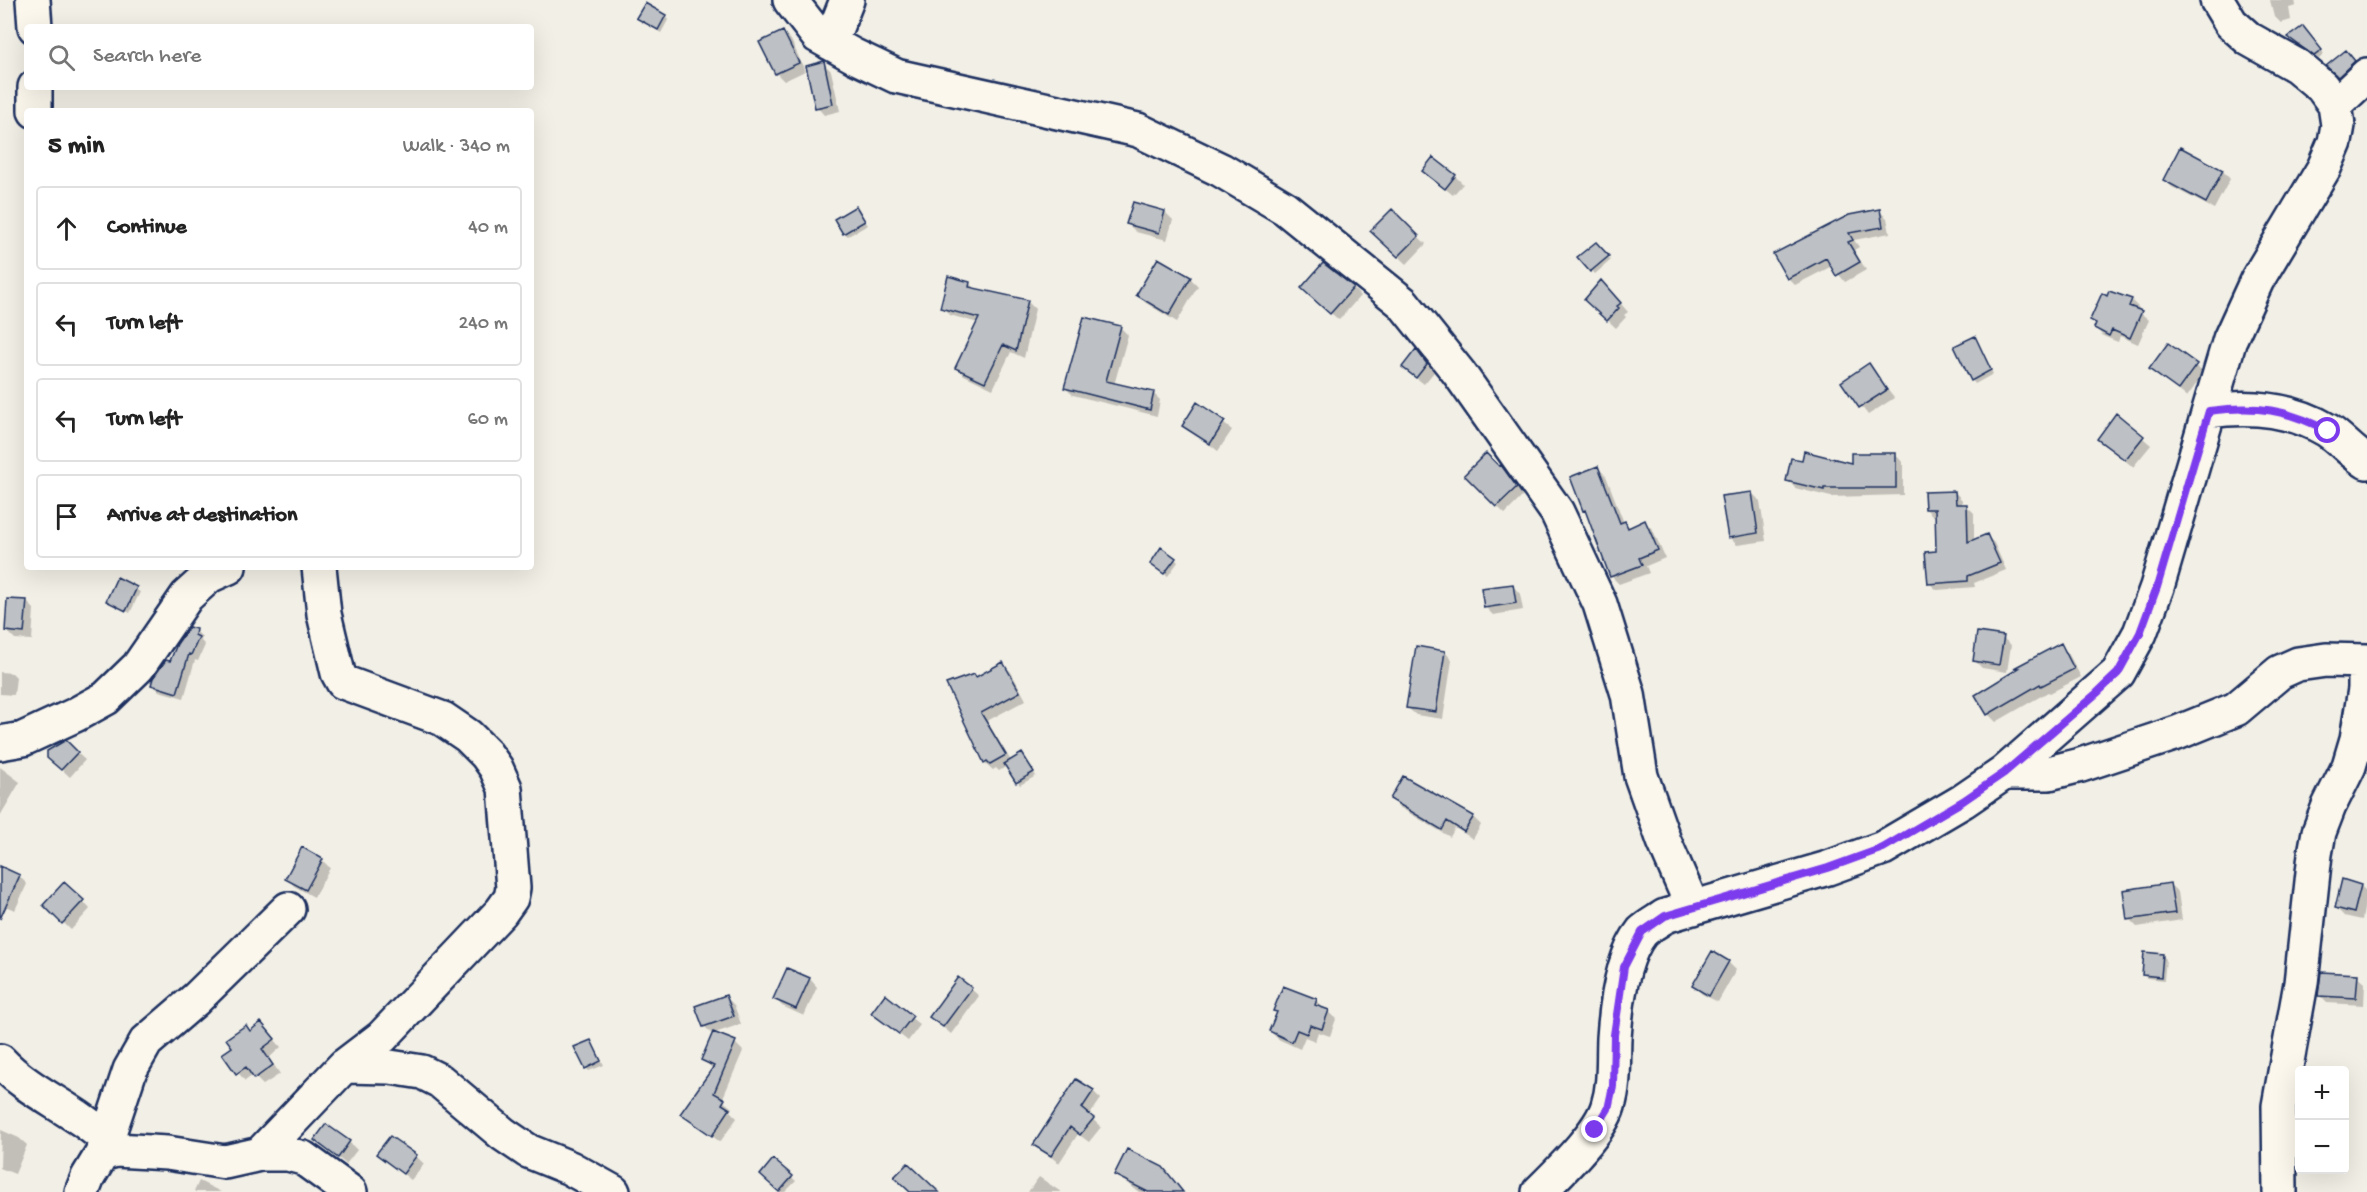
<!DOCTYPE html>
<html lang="en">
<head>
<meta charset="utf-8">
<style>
	body { margin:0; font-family:"Gochi Hand",sans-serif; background:#f2f2f2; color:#222 }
	.controls { position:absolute; right:18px; bottom:18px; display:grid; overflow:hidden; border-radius:6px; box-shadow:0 6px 24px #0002 }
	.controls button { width:54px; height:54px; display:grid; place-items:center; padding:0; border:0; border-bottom:2px solid #e0e0e0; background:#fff; color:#222; font:30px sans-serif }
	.stop { position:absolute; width:18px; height:18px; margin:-14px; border:4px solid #7c3aed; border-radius:50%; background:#fff }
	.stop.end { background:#7c3aed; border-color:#fff; box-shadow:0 2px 6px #0008 }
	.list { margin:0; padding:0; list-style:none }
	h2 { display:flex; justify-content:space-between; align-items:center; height:78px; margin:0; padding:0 24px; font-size:26px }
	h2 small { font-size:20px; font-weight:400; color:#767676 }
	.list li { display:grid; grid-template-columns:39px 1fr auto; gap:18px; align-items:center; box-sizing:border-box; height:84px; margin:0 12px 12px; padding:0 12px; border:2px solid #e0e0e0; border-radius:6px }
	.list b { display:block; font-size:22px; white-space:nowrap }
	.list em { font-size:20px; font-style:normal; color:#767676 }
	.icon { flex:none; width:33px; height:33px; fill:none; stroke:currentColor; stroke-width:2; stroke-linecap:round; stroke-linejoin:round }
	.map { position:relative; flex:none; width:2367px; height:1192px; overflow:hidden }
	.search { position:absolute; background:#fff; box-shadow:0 6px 24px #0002; left:24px; top:24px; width:510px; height:66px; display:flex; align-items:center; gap:15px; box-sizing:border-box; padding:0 21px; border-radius:6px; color:#767676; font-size:22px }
	.panel { position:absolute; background:#fff; box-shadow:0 6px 24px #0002; left:24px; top:108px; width:510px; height:462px; border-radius:6px }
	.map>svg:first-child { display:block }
	.shadow { fill:#0003 }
	.building { fill:#bdc0c4; stroke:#1b2f5e; stroke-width:1.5 }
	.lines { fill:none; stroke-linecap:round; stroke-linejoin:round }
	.minor-casing { stroke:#1b2f5e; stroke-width:38 }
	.minor { stroke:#fbf7ec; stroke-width:33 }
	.route { stroke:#7c3aed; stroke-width:8 }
</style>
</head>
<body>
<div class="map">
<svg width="2367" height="1192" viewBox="0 0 2367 1192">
	<rect width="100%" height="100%" fill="#f2efe6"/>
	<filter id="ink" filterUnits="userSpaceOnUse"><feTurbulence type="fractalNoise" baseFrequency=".0167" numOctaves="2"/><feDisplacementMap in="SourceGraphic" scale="12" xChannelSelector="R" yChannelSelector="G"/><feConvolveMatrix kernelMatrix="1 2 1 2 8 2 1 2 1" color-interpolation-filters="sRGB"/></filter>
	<g filter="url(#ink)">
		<path class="shadow" d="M2270 0H2295L2296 6 2289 8 2291 20 2281 23 2274 16Z
			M665 16 668 20 661 33 638 18Z
			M2306 31 2324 54 2319 59 2293 40Z
			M783 32 791 40 805 71 784 81 776 73Z
			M2346 52 2362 69 2346 83 2328 66Z
			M823 63 831 71 840 111 824 115 817 107Z
			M2180 149 2223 171 2230 179 2214 209 2172 187 2164 180Z
			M1455 176 1463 184 1453 195 1432 178Z
			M856 208 868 225 848 236 844 233Z
			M1392 211 1426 244 1407 264 1372 231Z
			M1879 211 1887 218 1890 233 1854 240 1859 247 1854 250 1866 270 1845 282 1832 266 1795 285 1788 278 1850 216Z
			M1165 212 1173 220 1167 240 1136 232 1128 224Z
			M1596 244 1611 260 1595 274 1580 258Z
			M1190 278 1198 286 1177 322 1146 303 1138 295Z
			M969 283 976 290 1027 301 1035 309 1024 358 1011 352 993 389 964 375 957 367 978 323 950 315 942 307Z
			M1353 288 1360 296 1339 320 1311 296Z
			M1609 290 1628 312 1624 315 1626 317 1616 328 1594 307Z
			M2131 300 2139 308 2138 311 2149 320 2138 344 2120 336 2118 342 2103 336 2096 328 2097 325 2092 320Z
			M1121 328 1128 335 1114 385 1153 393 1160 400 1157 416 1073 395 1065 388Z
			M1975 338 1993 374 1975 384 1972 380Z
			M2168 345 2204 373 2187 397 2151 369Z
			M1416 352 1434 372 1424 384 1411 374Z
			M1868 365 1894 398 1868 415 1843 382Z
			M1198 404 1232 430 1218 451 1184 425Z
			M2116 415 2151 445 2133 467 2107 446Z
			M1896 455 1903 463V495L1831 497 1795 488 1788 480Z
			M1501 467 1523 496 1505 514 1466 475Z
			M1598 468 1606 476 1624 523 1631 528 1645 522 1653 530 1665 558 1646 566 1649 573 1619 584 1611 576 1588 514 1584 510Z
			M1955 492 1962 500V506H1967L1974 513V541L1987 536 1994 543 2006 570 1974 583 1975 587 1937 590 1929 583 1937 552 1936 516H1933L1926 509Z
			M1752 493 1760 501 1766 541 1737 545 1729 537Z
			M1175 559 1178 562 1168 576 1155 567Z
			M118 579 140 592 130 613 108 600Z
			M1513 586 1520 594 1523 610 1493 615 1485 607Z
			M26 601 34 609 32 640 15 639 7 631Z
			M196 631 202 637 201 641 205 645 198 661 195 660 184 698 159 691 153 685Z
			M2003 638 2011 645 2007 672 1982 668 1974 660Z
			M2061 645 2068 653 2081 677 2050 693 2048 692 1996 722 1988 714 1977 695 2018 670 2016 668Z
			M1445 652 1452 660 1443 719 1416 715 1408 708Z
			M1003 664 1011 672 1026 700 987 721 1011 761 1022 755 1036 776 1020 785 1007 766 999 771 996 768 993 770 985 763 948 685 977 678Z
			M0 672 12 673 16 677 14 695 0 694Z
			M65 742 85 760 70 777 57 765Z
			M0 767 20 782 0 816Z
			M1392 799 1473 817 1481 825 1473 839 1455 828 1450 837 1399 807Z
			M322 860 330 868 314 897 294 886 287 878Z
			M2 868 19 876 27 884 15 910 0 904Z
			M2170 885 2178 892 2182 920 2137 927 2129 919Z
			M2361 886 2367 892 2362 920 2344 916 2336 908Z
			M83 901 90 909 71 930 45 905Z
			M2162 955 2166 959 2164 980 2147 978 2143 975Z
			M1728 962 1736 970 1718 1002 1702 994 1694 986Z
			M788 970 810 979 817 987 804 1016 782 1006 775 998Z
			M2357 976 2365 983 2364 1005 2327 1003 2319 995Z
			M1284 988 1316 1001 1336 1019 1330 1036 1318 1032 1315 1041 1305 1037 1300 1049 1278 1039 1270 1031 1278 1014 1275 1010Z
			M971 989 979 996 951 1034 931 1017Z
			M726 997 734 1005 741 1024 712 1034 704 1026Z
			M886 997 920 1025 908 1041 881 1020Z
			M251 1032H268L281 1047 269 1058 280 1074 263 1085 253 1075 245 1081 224 1055Z
			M591 1041 604 1065 589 1071 586 1068Z
			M735 1043 743 1051 722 1100 732 1108 730 1111 737 1118 720 1142 682 1113 713 1069 703 1060Z
			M1093 1091 1101 1099 1089 1116 1101 1127 1089 1142 1078 1134 1059 1163 1035 1145Z
			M1 1130 19 1138 27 1145 15 1174 0 1168Z
			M316 1140 349 1142 357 1150 346 1164Z
			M378 1154 416 1156 424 1164 411 1180Z
			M773 1161 796 1181 785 1192H781L762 1175Z
			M1116 1175 1182 1192H1139Z
			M1039 1177 1061 1192H1028Z
			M199 1181 221 1192H194Z"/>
		<path class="building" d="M645 3 666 15 658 30 636 18Z
			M2303 26 2322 50 2314 56 2288 37Z
			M783 31 799 63 775 74 759 42Z
			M2346 50 2355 61 2338 77 2326 66Z
			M824 61 833 104 815 108 806 66Z
			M2180 147 2223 170 2206 203 2163 180Z
			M1433 157 1456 175 1445 189 1422 171Z
			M1133 202 1165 211 1159 233 1126 224Z
			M856 206 865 221 843 234 834 219Z
			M1392 209 1419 236 1398 257 1370 231Z
			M1880 209 1883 227 1849 233 1853 240 1848 242 1860 262 1836 276 1826 258 1787 279 1773 254 1849 215Z
			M1596 242 1609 256 1590 272 1577 257Z
			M1158 258 1191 277 1169 315 1136 295Z
			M1323 263 1354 287 1330 314 1301 288Z
			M948 276 970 282 969 287 1028 300 1016 351 1003 345 985 382 955 368 979 318 940 308Z
			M1601 280 1621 303 1617 306 1619 308 1607 321 1584 300Z
			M2109 291 2132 299 2129 306 2142 311 2130 338 2112 330 2109 336 2094 328 2096 323 2090 320 2102 293 2107 296Z
			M1084 317 1121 326 1106 381 1154 392 1150 410 1064 388Z
			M1975 336 1991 370 1971 381 1954 346Z
			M2168 343 2197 364 2178 390 2149 369Z
			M1416 349 1427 364 1416 378 1402 367Z
			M1869 363 1887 390 1859 408 1841 382Z
			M1197 402 1225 421 1210 444 1182 426Z
			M2116 413 2144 436 2125 460 2097 439Z
			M1804 451 1851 463V453H1896V488H1824V490L1786 481 1791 458 1802 460Z
			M1486 453 1499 466 1501 465 1517 487 1496 507 1464 475Z
			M1598 466 1620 523 1625 521 1628 528 1645 520 1658 550 1639 558 1642 565 1610 577 1585 510 1583 511 1570 477Z
			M1955 491 1956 504H1967L1968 542 1987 534 2000 563 1968 576V581L1928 584 1925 552 1936 551 1935 509H1925L1924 492Z
			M1752 492 1758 533 1728 538 1721 496Z
			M1161 547 1176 558 1164 574 1150 564Z
			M117 577 137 587 126 611 106 601Z
			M1513 584 1516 603 1484 608 1481 588Z
			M7 599 27 600 24 633 5 631Z
			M189 627 196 629 195 635 199 637 191 655 189 654 177 693 151 685 153 678 166 660 170 661 177 644Z
			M1977 632 2004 636 1999 665 1973 661Z
			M2061 643 2074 669 2041 686 2040 684 1987 715 1975 695 2019 668H2014Z
			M1416 646 1445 651 1436 712 1406 708Z
			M1003 662 1020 692 981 713 1006 755 990 764 987 761 984 763 946 684 974 674 976 677Z
			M66 740 78 752 61 770 47 758V751Z
			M1022 753 1034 772 1016 783 1004 764Z
			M1403 776 1474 816 1464 832 1447 821 1442 830 1390 799Z
			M302 847 323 859 306 890 285 879Z
			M0 866 20 875 0 919Z
			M2342 879 2361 885 2354 913 2335 908Z
			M64 882 84 900 62 924 43 905Z
			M2170 883 2175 913 2127 920 2123 890Z
			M1712 951 1729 961 1709 996 1692 986Z
			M2144 952 2163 954 2161 977 2142 975Z
			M787 968 810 978 796 1009 773 999Z
			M2321 972 2358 974 2356 998 2318 996Z
			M958 977 972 988 943 1027 929 1017Z
			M1283 986 1317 999 1315 1005 1329 1010 1322 1029 1310 1025 1307 1034 1297 1030 1292 1042 1269 1031 1277 1012 1273 1011Z
			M885 994 913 1016 899 1034 871 1013Z
			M726 995 734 1016 703 1027 695 1006Z
			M261 1022 275 1039 262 1049 273 1065 254 1079 246 1067 236 1074 222 1054 232 1047 226 1039 246 1025 250 1031Z
			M713 1032 736 1041 714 1093 725 1099 722 1104 730 1109 712 1136 680 1114 714 1066 701 1060Z
			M591 1040 601 1061 585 1069 574 1047Z
			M1076 1079 1094 1090 1082 1108 1094 1118 1080 1135 1070 1127 1051 1156 1033 1145Z
			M326 1124 350 1141 338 1158 314 1140Z
			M390 1136 417 1155 403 1174 376 1154Z
			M1127 1149 1163 1167 1183 1192H1148L1114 1175Z
			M773 1159 793 1176 779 1192 760 1175Z
			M908 1163 939 1192H910L894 1177Z"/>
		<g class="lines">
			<defs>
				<path id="minor" d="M33 0 35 27
					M790 0 818 36 854 56 896 76 1138 130 1221 170 1285 208 1403 303 1459 373 1557 512 1600 604 1628 694 1641 776 1664 841 1693 908
					M830 43 847 0
					M35 87V111
					M2335 105 2367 75
					M2209 411C2250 405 2290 408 2327 430 2341 439 2352 453 2367 462
					M319 567 324 614 338 673 343 682 443 719 468 736 486 754 496 768 505 788 513 888 511 898 501 912 382 1037 344 1066
					M0 743 23 739 75 715 106 698 138 667 187 596 209 576 229 567
					M2004 773H2049L2081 765 2177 733 2236 709 2280 672 2298 664 2326 660 2367 661
					M0 1061C31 1094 75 1109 107 1140
					M102 1154 130 1070 146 1042 196 999 288 909
					M260 1154H288L303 1158 350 1192
					M82 1192 88 1177 102 1154 116 1150 167 1153 225 1162 260 1154 344 1066 390 1067 422 1072 440 1081 503 1134 528 1151 570 1168 613 1192
					M1539 1192C1559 1172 1600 1133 1608 1106 1615 1084 1613 1061 1614 1038 1616 1007 1622 957 1642 932 1648 926 1658 921 1665 916L1828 868 1883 848 1963 801 2004 773 2118 673 2140 633 2157 587 2230 339 2257 280 2324 168 2335 142 2338 125 2335 105 2322 87 2297 66 2249 39 2231 23 2217 0
					M2280 1192 2279 1106 2301 983 2315 854 2319 832 2329 806 2349 766 2357 739 2365 689V661"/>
			</defs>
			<use href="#minor" class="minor-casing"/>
			<use href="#minor" class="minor"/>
		</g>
	</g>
	<g class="lines" filter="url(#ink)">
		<path class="route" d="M1595 1130 1608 1109 1613 1086 1614 1035 1624 967 1642 932 1665 916 1828 868 1883 848 1963 801 2004 773 2097 693 2118 673 2140 633 2157 587 2209 411C2256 405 2287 409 2328 431"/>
	</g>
</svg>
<div class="controls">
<button>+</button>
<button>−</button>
</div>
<div class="stop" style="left:2328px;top:431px"></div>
<div class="stop end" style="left:1595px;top:1130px"></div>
<div class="search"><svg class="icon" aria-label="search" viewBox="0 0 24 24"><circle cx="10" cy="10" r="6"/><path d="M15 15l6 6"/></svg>Search here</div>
<section class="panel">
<h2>5 min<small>Walk · 340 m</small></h2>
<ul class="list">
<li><svg class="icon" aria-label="ahead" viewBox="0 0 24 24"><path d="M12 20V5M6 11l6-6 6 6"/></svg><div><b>Continue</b></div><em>40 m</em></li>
<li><svg class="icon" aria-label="left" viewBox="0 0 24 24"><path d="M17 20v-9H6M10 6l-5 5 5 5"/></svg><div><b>Turn left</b></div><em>240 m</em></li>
<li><svg class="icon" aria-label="left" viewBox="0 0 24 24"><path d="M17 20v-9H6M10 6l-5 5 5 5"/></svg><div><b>Turn left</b></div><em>60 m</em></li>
<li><svg class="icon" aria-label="arrive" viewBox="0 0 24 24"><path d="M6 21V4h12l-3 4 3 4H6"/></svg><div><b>Arrive at destination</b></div></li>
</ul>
</section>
</div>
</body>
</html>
